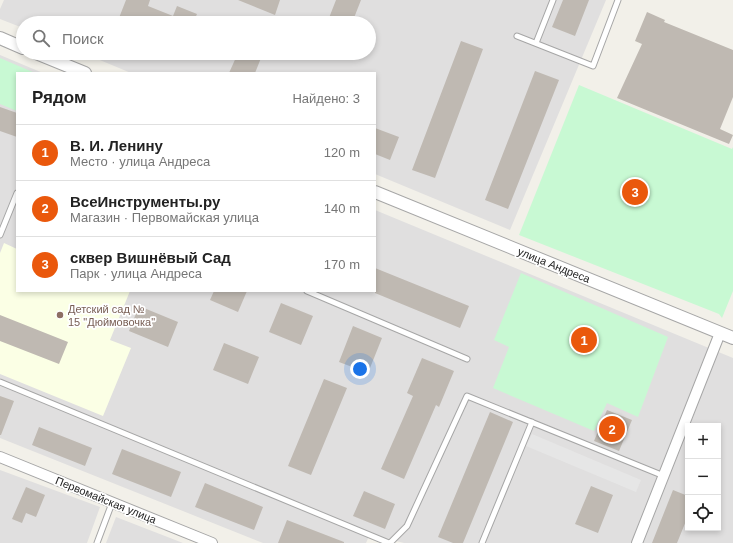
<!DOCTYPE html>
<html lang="ru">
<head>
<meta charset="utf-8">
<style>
	body { margin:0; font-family:Helvetica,sans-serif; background:#f2f2f2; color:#222 }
	.controls { position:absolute; right:12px; bottom:12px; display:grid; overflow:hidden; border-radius:0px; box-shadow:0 2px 6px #0003 }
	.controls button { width:36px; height:36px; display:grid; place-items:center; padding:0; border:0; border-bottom:1px solid #e0e0e0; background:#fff; color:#222; font:20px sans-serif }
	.you { position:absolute; left:360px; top:369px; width:14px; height:14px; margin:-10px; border:3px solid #fff; border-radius:50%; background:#1a73e8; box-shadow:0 0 0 6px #1a73e833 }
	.badge { display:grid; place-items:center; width:26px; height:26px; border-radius:50%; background:#ea580c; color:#fff; font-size:13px; font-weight:700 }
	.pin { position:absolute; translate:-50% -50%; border:2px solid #fff; box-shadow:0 1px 4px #0006 }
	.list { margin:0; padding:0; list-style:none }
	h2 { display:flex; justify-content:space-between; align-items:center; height:52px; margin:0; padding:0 16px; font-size:17px }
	h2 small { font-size:13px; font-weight:400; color:#767676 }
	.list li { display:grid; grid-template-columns:26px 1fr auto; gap:12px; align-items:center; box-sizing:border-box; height:56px; padding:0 16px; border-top:1px solid #e0e0e0 }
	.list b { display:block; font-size:15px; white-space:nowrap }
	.list p { margin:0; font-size:13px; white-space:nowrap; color:#767676 }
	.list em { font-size:13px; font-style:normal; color:#767676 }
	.icon { flex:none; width:22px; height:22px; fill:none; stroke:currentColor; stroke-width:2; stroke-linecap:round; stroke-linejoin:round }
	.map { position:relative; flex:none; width:733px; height:543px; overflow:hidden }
	.search { position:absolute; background:#fff; box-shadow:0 2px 6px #0003; left:16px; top:16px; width:360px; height:44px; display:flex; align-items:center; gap:10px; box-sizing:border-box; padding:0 14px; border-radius:22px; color:#767676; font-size:15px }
	.panel { position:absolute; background:#fff; box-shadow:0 2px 6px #0003; left:16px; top:72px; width:360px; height:220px; border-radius:0px }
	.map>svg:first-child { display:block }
	.residential { fill:#e0dfdf; fill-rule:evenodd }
	.education { fill:#fbffe5 }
	.park { fill:#c8f9d3 }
	.parking { fill:#e6e6e6 }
	.building { fill:#bfb9b2 }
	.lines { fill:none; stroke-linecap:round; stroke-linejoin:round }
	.service-casing { stroke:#a6a6a6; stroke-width:7 }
	.minor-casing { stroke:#a6a6a6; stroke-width:12 }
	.tertiary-casing { stroke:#a6a6a6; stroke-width:14 }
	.service { stroke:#fff; stroke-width:5 }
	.minor { stroke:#fff; stroke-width:10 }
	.tertiary { stroke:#fff; stroke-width:12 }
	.education-dot { fill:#8d6e63; stroke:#fff; stroke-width:1.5 }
	.labels { text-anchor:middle; stroke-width:3.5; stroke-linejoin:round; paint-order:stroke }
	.street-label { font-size:11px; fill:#222; stroke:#fff }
	.education-label { font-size:11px; fill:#785e54; stroke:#fff; text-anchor:start }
</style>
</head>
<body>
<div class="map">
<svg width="733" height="543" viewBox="0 0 733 543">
	<rect width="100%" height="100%" fill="#f2f0e9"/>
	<path class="residential" d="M4 0H606L510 230 375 174V73H131L83 53H369V23H23V28L0 19V9Z
		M0 55 43 73H17V291H375V210L733 358V543H404L370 534 366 543H263L0 438ZM688 426H718V528H688Z
		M0 470 100 507 87 543H0Z
		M116 517 183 543H106Z"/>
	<path class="education" d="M4 243 17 249V291H130L110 340 131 348 103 416 0 374V253Z"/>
	<path class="park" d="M0 58 35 73H17V111L0 104Z
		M579 85 732 149 733 147V291L722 318 719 314 519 235Z
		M521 273 668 337 638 417 607 403 594 431 493 388 509 347 494 340Z"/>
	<path class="parking" d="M532 434 641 480 636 492 526 446Z"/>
	<path class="building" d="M126 0H150L148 6 173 16 177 6 197 14 193 23H117Z
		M238 0H280L275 15Z
		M336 0H361L352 23H327Z
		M563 0H589L575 36 552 27Z
		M647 12 665 20 664 22 733 50V97L720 129 733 135 729 144 617 98 642 44 635 41Z
		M461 41 483 49 435 178 412 170Z
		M238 53H263L255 73H229Z
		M535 71 559 80 508 209 485 200Z
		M0 107 17 113V137L0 131Z
		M375 128 399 137 390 160 375 154Z
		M375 268 469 306 460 328 375 293Z
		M214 291H247L238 312 210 300Z
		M281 303 313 316 301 345 269 332Z
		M139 306 178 322 168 347 129 331Z
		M0 315 68 342 59 364 0 341Z
		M353 326 382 338 368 373 339 362Z
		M224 343 259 357 248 384 213 370Z
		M422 358 454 371 439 407 436 405 404 479 381 469 413 396 407 393Z
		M324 379 347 388 311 475 288 466Z
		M0 396 14 401 1 435H0Z
		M607 410 632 420 619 451 594 441Z
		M490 412 513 422 463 543H453L438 537Z
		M39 427 92 448 85 466 32 445Z
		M122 449 181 472 171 497 112 474Z
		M205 483 263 507 254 530 195 507Z
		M591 486 613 495 598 533 575 524Z
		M26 487 45 495 36 517 26 513 22 523 12 519Z
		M673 490 688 496V516L677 543H652Z
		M364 491 395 504 385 529 353 516Z
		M287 520 344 542V543H278Z"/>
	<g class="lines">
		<defs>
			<path id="service" d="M517 36 593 66 618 0
				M536 43 553 0
				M0 235 17 193
				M307 291 467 359
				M0 382 389 543
				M97 543 112 503
				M390 543 407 526 467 396 664 476
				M482 543 532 422"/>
			<path id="minor" d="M0 457 212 543
				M637 543 720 333"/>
			<path id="tertiary" d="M0 38 23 48
				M36 53 85 73
				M375 192 733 338"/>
		</defs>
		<use href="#service" class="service-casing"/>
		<use href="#minor" class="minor-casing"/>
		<use href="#tertiary" class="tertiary-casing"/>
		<use href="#service" class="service"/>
		<use href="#minor" class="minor"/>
		<use href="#tertiary" class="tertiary"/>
	</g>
	<circle class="education-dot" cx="60" cy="315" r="4"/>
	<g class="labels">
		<g class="street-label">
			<text transform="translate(554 265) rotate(22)" y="4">улица Андреса</text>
			<text transform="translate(106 500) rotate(22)" y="4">Первомайская улица</text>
		</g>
		<g class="education-label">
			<text x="68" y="313">Детский сад №<tspan x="68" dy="13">15 "Дюймовочка"</tspan></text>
		</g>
	</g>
</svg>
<div class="controls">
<button>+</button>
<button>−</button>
<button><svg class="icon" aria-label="locate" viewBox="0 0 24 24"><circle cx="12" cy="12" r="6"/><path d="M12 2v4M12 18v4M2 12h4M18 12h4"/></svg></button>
</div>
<div class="you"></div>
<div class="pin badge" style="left:584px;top:340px">1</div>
<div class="pin badge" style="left:612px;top:429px">2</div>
<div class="pin badge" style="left:635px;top:192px">3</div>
<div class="search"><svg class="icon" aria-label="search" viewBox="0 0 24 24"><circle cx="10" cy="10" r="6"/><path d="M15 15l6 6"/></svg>Поиск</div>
<section class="panel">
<h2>Рядом<small>Найдено: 3</small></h2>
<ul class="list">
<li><span class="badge">1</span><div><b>В. И. Ленину</b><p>Место · улица Андреса</p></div><em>120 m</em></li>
<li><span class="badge">2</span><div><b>ВсеИнструменты.ру</b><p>Магазин · Первомайская улица</p></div><em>140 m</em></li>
<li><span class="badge">3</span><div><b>сквер Вишнёвый Сад</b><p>Парк · улица Андреса</p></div><em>170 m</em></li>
</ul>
</section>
</div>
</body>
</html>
